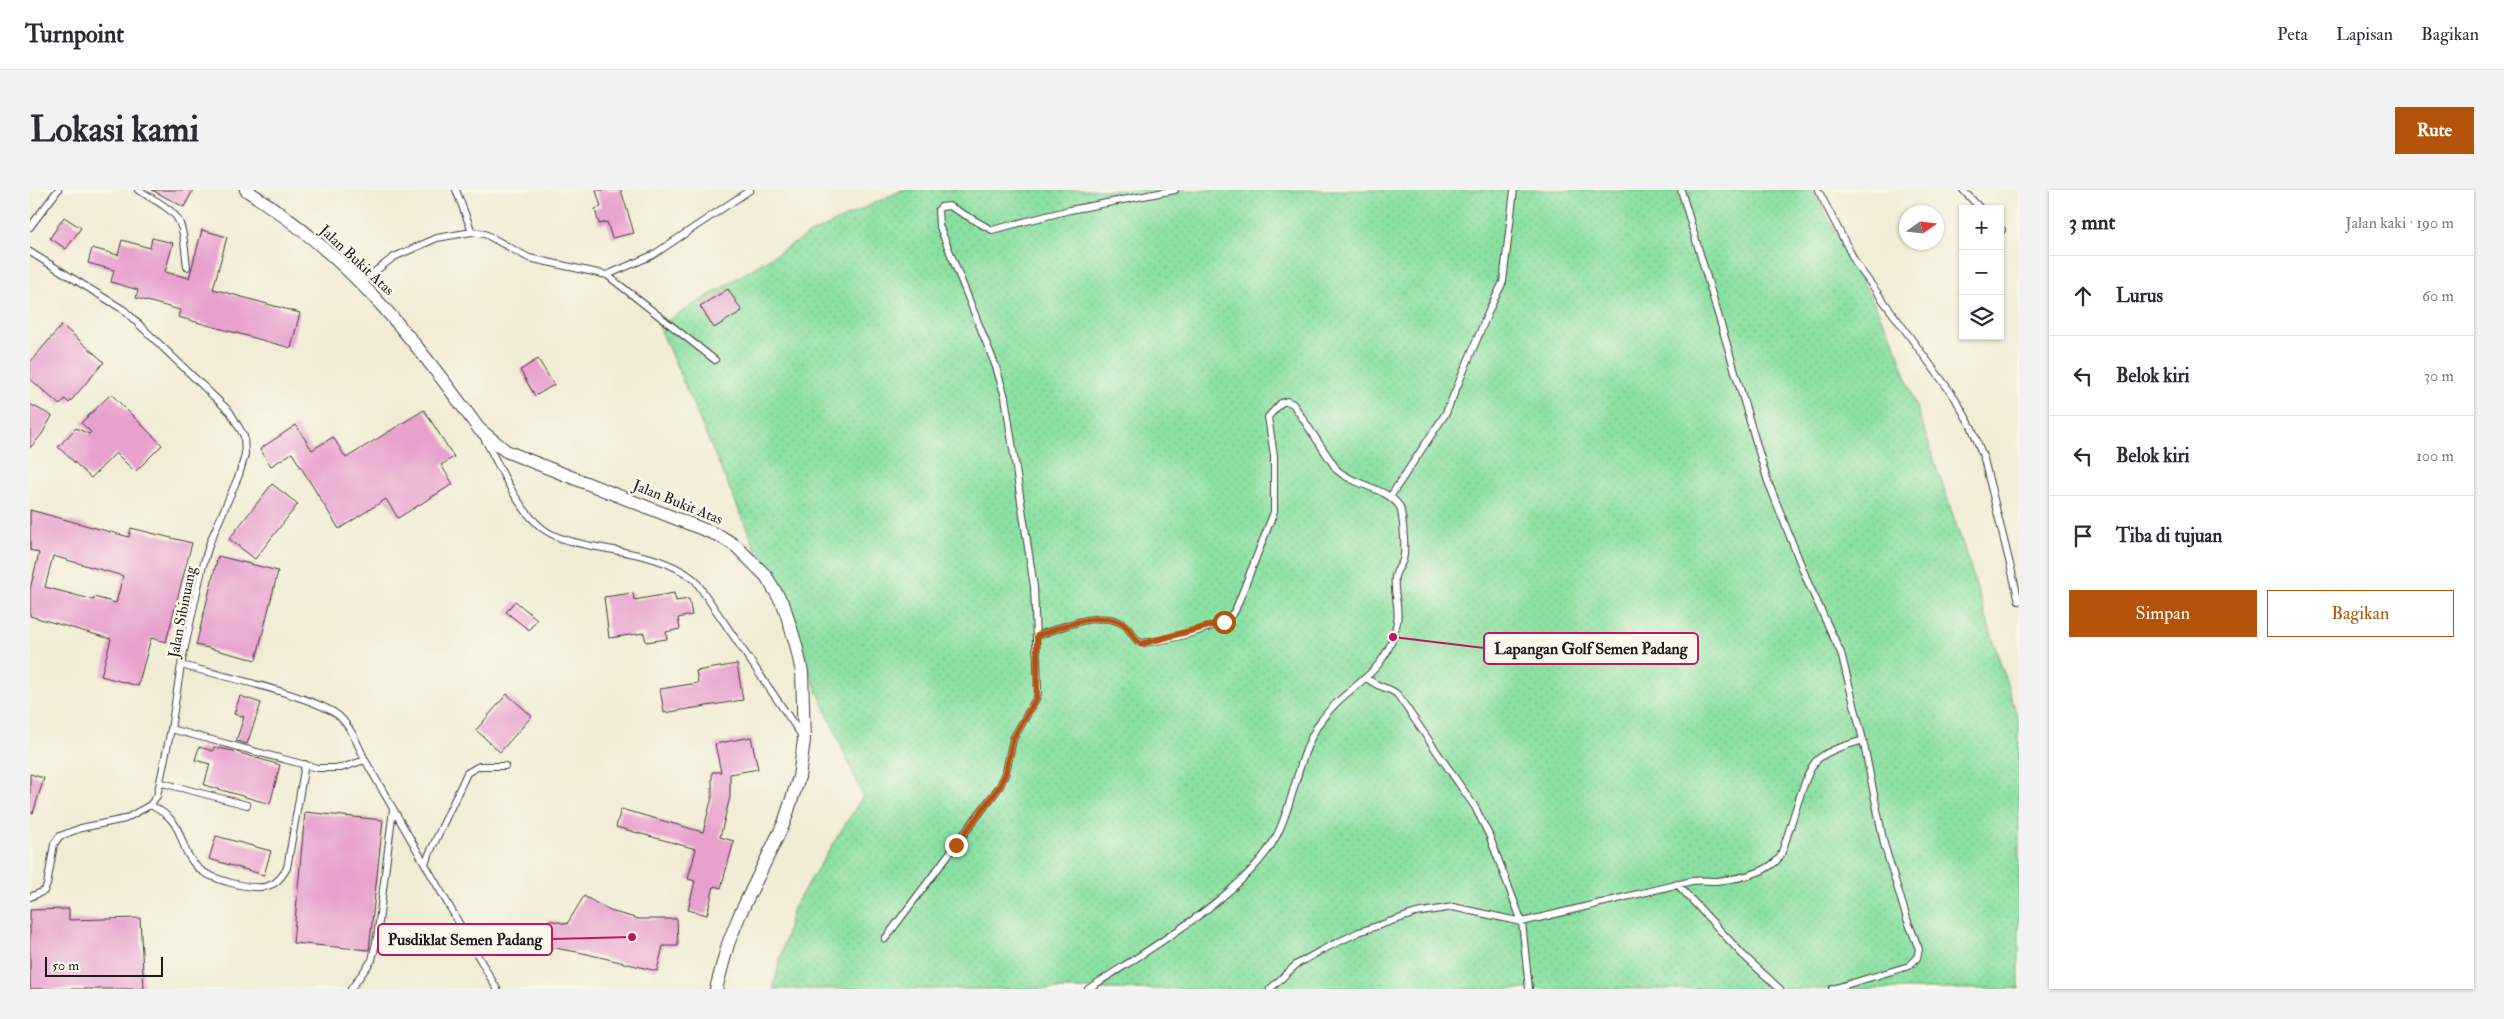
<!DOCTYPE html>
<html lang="id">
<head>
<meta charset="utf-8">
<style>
	body { margin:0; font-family:"IM FELL Double Pica",serif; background:#f2f2f3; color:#2b2b33 }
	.controls { position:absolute; right:15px; top:15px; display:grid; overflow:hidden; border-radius:0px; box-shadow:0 1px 4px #0004 }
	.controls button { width:45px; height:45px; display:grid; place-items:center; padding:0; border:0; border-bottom:1px solid #e1e1e2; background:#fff; color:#2b2b33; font:25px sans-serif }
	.compass { position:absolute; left:1869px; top:15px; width:45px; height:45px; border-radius:50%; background:#fff; box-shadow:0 1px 4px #0004; rotate:76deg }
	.scale { position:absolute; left:15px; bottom:12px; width:118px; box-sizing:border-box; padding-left:5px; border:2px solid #1c1c1c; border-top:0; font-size:14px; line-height:18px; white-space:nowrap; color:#1c1c1c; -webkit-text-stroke:4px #fbf7ec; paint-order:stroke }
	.stop { position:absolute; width:15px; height:15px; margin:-11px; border:4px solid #b45309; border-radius:50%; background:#fff }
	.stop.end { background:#b45309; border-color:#fff; box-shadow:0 1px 5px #0008 }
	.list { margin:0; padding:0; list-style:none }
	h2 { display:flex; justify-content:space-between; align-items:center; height:65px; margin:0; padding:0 20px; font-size:21px }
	h2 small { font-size:16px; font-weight:400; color:#7c7c81 }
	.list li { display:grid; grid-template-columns:32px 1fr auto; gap:15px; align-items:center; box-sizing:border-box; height:80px; padding:0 20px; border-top:1px solid #e1e1e2 }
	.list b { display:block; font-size:19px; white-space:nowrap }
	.list em { font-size:16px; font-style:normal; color:#7c7c81 }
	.actions { display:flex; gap:10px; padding:15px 20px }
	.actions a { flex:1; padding:11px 0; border:1px solid #b45309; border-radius:0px; text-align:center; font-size:18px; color:#b45309 }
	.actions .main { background:#b45309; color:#fff }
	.icon { flex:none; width:28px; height:28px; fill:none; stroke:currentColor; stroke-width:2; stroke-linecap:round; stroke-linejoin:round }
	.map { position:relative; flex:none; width:1989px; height:799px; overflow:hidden; border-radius:0px }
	header { display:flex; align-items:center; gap:30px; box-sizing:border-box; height:70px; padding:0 25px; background:#fff; border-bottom:1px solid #e1e1e2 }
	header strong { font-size:24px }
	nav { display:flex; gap:28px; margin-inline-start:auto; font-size:18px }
	.intro { display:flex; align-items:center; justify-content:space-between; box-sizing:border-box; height:120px; padding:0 30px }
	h1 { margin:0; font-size:35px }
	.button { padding:12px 22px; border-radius:0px; background:#b45309; color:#fff; font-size:18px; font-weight:700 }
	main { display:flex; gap:30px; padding:0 30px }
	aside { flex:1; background:#fff; border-radius:0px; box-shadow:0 1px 4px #0004 }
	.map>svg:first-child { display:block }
	.grass { fill:url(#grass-dots); stroke:#537e5f }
	.building { fill:#e8a1cd; fill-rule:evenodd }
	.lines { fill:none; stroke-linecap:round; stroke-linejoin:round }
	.service-casing { stroke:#3c3b38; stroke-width:8 }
	.minor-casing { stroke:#3c3b38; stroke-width:14 }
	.service { stroke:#fff; stroke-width:6 }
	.minor { stroke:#fff; stroke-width:12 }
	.route { stroke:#b45309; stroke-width:6 }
	.labels { text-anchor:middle; stroke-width:5; stroke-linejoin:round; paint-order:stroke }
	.street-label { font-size:15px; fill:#1c1c1c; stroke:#fbf7ec }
	.leader { fill:none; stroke:#c2185b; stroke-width:2 }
	.callout-dot { fill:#c2185b; stroke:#fbf7ec; stroke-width:2 }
	.callout { fill:#fbf7ec; stroke:#c2185b; stroke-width:2 }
	.callout-label { font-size:16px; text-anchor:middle; font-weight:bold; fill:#1c1c1c }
</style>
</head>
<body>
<header>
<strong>Turnpoint</strong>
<nav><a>Peta</a><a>Lapisan</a><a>Bagikan</a></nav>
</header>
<div class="intro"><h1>Lokasi kami</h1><a class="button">Rute</a></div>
<main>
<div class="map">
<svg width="1989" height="799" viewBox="0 0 1989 799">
	<defs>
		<pattern id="grass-dots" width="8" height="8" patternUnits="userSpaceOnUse" patternTransform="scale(1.25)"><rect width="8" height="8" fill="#8ae0a2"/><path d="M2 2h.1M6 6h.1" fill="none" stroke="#76c08b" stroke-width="1.8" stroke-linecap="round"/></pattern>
	</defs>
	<rect width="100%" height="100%" fill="#fbf7ec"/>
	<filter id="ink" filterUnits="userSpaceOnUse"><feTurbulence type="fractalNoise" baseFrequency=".02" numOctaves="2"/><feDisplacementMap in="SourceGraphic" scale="10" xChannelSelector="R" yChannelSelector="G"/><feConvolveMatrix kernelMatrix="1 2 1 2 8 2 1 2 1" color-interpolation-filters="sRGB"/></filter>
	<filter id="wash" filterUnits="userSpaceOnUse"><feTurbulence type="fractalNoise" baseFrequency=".0096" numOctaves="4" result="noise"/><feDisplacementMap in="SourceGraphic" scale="20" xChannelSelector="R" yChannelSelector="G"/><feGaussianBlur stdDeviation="1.12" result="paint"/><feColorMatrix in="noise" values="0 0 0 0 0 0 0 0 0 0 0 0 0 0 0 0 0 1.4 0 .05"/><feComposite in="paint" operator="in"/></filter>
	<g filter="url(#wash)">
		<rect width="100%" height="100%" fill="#f1ecd5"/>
		<path class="grass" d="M872 0H1783L1864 151 1935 361 1989 532V799H743L763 718 833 606 629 136 776 46Z"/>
		<g id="blocks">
			<path class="building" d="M122 0H163L154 17Z
				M566 0H591L604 43 582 48 577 32 569 34 565 19 571 17Z
				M34 27 51 38 36 59 20 48Z
				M172 40 197 47 183 99 270 123 261 158 148 127 150 120 106 108 108 100 81 92 84 80 58 73 62 58 88 65 92 50 120 58 122 48 143 53 135 82 159 88Z
				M698 99 712 121 684 138 670 116Z
				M32 135 74 172 39 213 35 209 30 215 0 189V172Z
				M508 169 524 195 505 206 490 180Z
				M81 204 132 255 105 282 86 263 61 288 28 257 46 238 59 244 61 242 51 233Z
				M0 214 22 226 12 244 0 258Z
				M394 220 424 267 411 275 423 294 368 328 356 309 309 339 262 263 241 276 230 259 266 235 282 260 303 247 316 268Z
				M242 294 268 314 225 369 199 349Z
				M0 320 99 347 101 338 162 353 136 452 121 448 108 496 71 486 81 449 0 426V399L9 363 0 360ZM23 366 93 386 86 413 64 407V410L15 397Z
				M188 366 248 381 226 470 166 455Z
				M603 403 604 410 644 403 646 411 659 409 662 425 648 428 650 439 636 442 637 449 616 452 614 443 579 448 574 407Z
				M485 411 507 429 499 440 476 422Z
				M707 474 713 510 634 523 630 499 668 493 666 481Z
				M477 504 502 526 470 562 446 540Z
				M210 506 231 513 217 554 206 551 214 527 204 524Z
				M721 547 728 579 700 584V607L690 647 704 651 691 698 684 696 677 725 658 720 665 691 658 689 666 659 586 637 591 619 673 642 682 607V582H691L685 554Z
				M169 557 183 561 184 557 203 561 250 575 240 614 174 595 180 574 165 570Z
				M0 584 14 588 3 623H0Z
				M275 622 353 630 339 760 263 753Z
				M186 646 241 661 234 685 179 669Z
				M554 706 580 721 609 729H647L648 756H633L627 781 553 763 513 756 519 730 537 734Z
				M39 719V730L110 728 114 799H0V720Z"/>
		</g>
	</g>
	<g filter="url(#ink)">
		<use href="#blocks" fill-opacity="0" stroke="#3c3b38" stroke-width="1"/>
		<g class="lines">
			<defs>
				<path id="service" d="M108 0C154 27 151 24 157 77
					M426 0 442 42
					M1651 0 1737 289 1779 395 1811 463 1833 550 1854 654 1877 729 1889 759 1887 768 1879 776 1802 799
					M1788 0 1827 75 1925 208 1942 238 1954 269 1989 411
					M1933 0 1951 19
					M0 37 28 0
					M1970 38 1972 40
					M0 62 94 120 200 222 214 246 215 265 209 285 180 352 172 379 151 475 141 539 127 606 120 615 95 629 51 638 30 646 24 654 17 695 14 701 0 707
					M577 85 685 170
					M331 92 364 67 407 48 442 42 455 44 499 68 577 85 623 65 720 0
					M454 248C471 278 485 316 512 338 526 349 544 352 561 356 598 363 635 366 665 390L772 546
					M1360 307 1416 223 1461 116 1473 92 1484 0
					M1007 446C1030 438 1070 419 1093 434 1101 439 1103 449 1111 453 1134 451 1192 439 1205 421L1244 322V266L1238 227 1251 213 1257 211 1263 214 1307 280C1324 296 1357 297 1370 317 1373 327 1376 360 1373 370 1371 376 1366 380 1365 387 1363 402 1370 417 1367 432 1357 488 1317 493 1290 532 1268 565 1265 609 1247 645 1217 704 1114 762 1058 799
					M151 475C184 484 289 507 310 527 322 539 328 555 335 570L467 799
					M1337 488C1349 499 1357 496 1367 504L1445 617 1459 645 1492 732 1499 799
					M141 539 287 578H311L335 570
					M132 593 217 615
					M120 615C160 634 144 654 168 678 180 689 222 701 238 696 248 693 252 686 257 678L275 574
					M395 673 437 583 449 576H475
					M1647 694 1713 765 1750 799
					M855 749 970 596 976 582 983 549 1007 507 1008 500 1004 397 975 207 966 177 909 35 908 20 911 17 919 16 962 40 1040 20 1145 0
					M321 799 342 770 347 748 363 619
					M1240 799 1267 774 1292 760 1329 742 1386 723 1423 717 1492 732 1662 691C1670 690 1678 691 1686 691 1707 689 1737 684 1750 667 1759 646 1774 582 1787 570 1799 559 1819 555 1833 550"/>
				<path id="minor" d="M216 0C317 64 380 143 449 239L476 261 493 268 690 346 706 356 736 386 754 416 766 455 772 482 774 550 769 587 754 633 710 724 698 754 686 799"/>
			</defs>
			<use href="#service" class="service-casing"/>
			<use href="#minor" class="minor-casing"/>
			<use href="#service" class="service"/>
			<use href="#minor" class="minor"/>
		</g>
	</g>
	<g class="lines" filter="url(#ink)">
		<path class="route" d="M926 655 970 596 976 582 983 549 1007 507V446C1030 438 1070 419 1093 434 1101 439 1103 449 1111 454L1194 432"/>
	</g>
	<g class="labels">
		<g class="street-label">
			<text transform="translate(327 70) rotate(43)" y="5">Jalan Bukit Atas</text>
			<text transform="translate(648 312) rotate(22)" y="5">Jalan Bukit Atas</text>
			<text transform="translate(152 422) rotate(-79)" y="5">Jalan Sibinuang</text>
		</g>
	</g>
	<path class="leader" d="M1363 447L1454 458M602 747L522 749"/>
	<g class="callout-dot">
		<circle cx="1363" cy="447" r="5"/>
		<circle cx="602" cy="747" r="5"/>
	</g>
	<g class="callout">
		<rect x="1454" y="443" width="214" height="31" rx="5"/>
		<rect x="348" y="734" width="174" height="31" rx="5"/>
	</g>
	<g class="callout-label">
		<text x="1561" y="464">Lapangan Golf Semen Padang</text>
		<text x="435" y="755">Pusdiklat Semen Padang</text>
	</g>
</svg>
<div class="controls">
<button>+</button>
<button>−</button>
<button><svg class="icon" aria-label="layers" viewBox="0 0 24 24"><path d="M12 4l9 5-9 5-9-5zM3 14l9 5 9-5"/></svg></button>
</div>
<svg class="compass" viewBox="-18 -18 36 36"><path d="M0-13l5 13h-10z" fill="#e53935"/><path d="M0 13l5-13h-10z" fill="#7c7c81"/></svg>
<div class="scale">50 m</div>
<div class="stop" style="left:1194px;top:432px"></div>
<div class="stop end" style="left:926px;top:655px"></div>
</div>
<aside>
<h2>3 mnt<small>Jalan kaki · 190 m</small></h2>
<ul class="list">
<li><svg class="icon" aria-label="ahead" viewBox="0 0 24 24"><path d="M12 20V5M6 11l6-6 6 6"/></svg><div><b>Lurus</b></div><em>60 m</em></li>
<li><svg class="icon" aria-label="left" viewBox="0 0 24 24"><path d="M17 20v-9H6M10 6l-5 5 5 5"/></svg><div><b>Belok kiri</b></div><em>30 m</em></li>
<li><svg class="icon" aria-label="left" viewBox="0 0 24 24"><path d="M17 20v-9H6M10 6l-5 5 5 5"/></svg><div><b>Belok kiri</b></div><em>100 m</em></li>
<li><svg class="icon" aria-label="arrive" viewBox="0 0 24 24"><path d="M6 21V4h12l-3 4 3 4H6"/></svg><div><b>Tiba di tujuan</b></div></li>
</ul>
<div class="actions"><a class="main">Simpan</a><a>Bagikan</a></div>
</aside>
</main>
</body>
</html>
